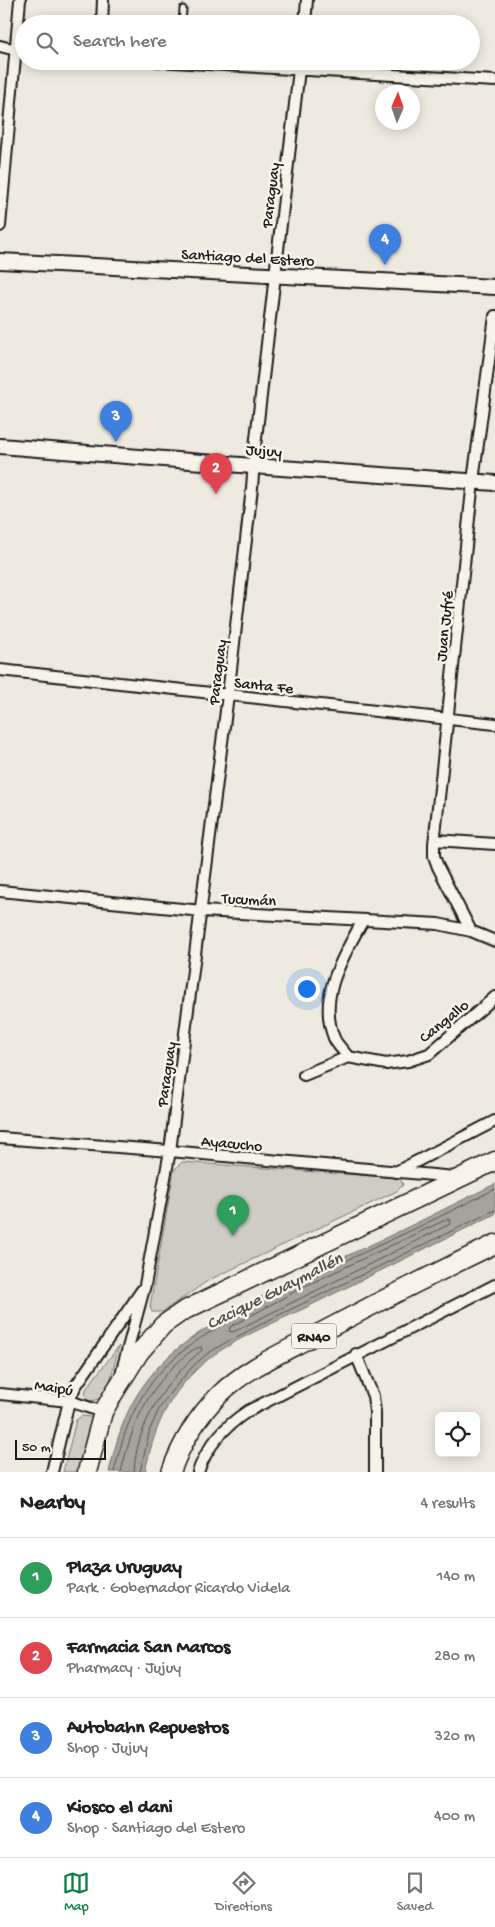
<!DOCTYPE html>
<html lang="en">
<head>
<meta charset="utf-8">
<style>
	body { margin:0; font-family:"Gochi Hand",sans-serif; background:#f2f2f2; color:#222 }
	.controls { position:absolute; right:15px; bottom:15px; display:grid; overflow:hidden; border-radius:8px; box-shadow:0 2px 12px #0003 }
	.controls button { width:45px; height:45px; display:grid; place-items:center; padding:0; border:0; border-bottom:1px solid #e0e0e0; background:#fff; color:#222; font:25px sans-serif }
	.compass { position:absolute; left:375px; top:85px; width:45px; height:45px; border-radius:50%; background:#fff; box-shadow:0 2px 12px #0003; rotate:2deg }
	.scale { position:absolute; left:15px; bottom:12px; width:91px; box-sizing:border-box; padding-left:5px; border:2px solid #1c1c1c; border-top:0; font-size:14px; line-height:18px; white-space:nowrap; color:#1c1c1c; -webkit-text-stroke:4px #f7f3e8; paint-order:stroke }
	.you { position:absolute; left:306px; top:988px; width:18px; height:18px; margin:-12px; border:4px solid #fff; border-radius:50%; background:#1a73e8; box-shadow:0 0 0 8px #1a73e833 }
	.badge { display:grid; place-items:center; width:32px; height:32px; border-radius:50%; background:#0b8043; color:#fff; font-size:16px; font-weight:700 }
	.pin { position:absolute; translate:-50% -41px; filter:drop-shadow(0 1px 2px #0008) }
	.pin::after { content:''; position:absolute; top:26px; width:18px; height:15px; background:inherit; clip-path:polygon(0 0,100% 0,50% 100%) }
	.list { margin:0; padding:0; list-style:none }
	h2 { display:flex; justify-content:space-between; align-items:center; height:65px; margin:0; padding:0 20px; font-size:21px }
	h2 small { font-size:16px; font-weight:400; color:#767676 }
	.list li { display:grid; grid-template-columns:32px 1fr auto; gap:15px; align-items:center; box-sizing:border-box; height:80px; padding:0 20px; border-top:1px solid #e0e0e0 }
	.list b { display:block; font-size:19px; white-space:nowrap }
	.list p { margin:0; font-size:16px; white-space:nowrap; color:#767676 }
	.list em { font-size:16px; font-style:normal; color:#767676 }
	.icon { flex:none; width:28px; height:28px; fill:none; stroke:currentColor; stroke-width:2; stroke-linecap:round; stroke-linejoin:round }
	.map { position:relative; flex:none; width:495px; height:1472px; overflow:hidden }
	.search { position:absolute; background:#fff; box-shadow:0 2px 12px #0003; left:15px; right:15px; top:15px; height:55px; display:flex; align-items:center; gap:12px; box-sizing:border-box; padding:0 18px; border-radius:28px; color:#767676; font-size:19px }
	.sheet { height:385px; background:#fff }
	nav { display:flex; justify-content:space-around; align-items:center; box-sizing:border-box; height:70px; border-top:1px solid #e0e0e0; background:#fff; font-size:14px; color:#767676 }
	nav a { display:grid; justify-items:center; gap:2px }
	nav .on { color:#0b8043 }
	.map>svg:first-child { display:block }
	.green { fill:#cfccc3; stroke:#767470 }
	.water { fill:#a6a39d; stroke:#6f6d69 }
	.lines { fill:none; stroke-linecap:round; stroke-linejoin:round }
	.shore { stroke:#535250; stroke-width:1 }
	.lane-casing { stroke:#1c1c1c; stroke-width:9 }
	.street-casing { stroke:#1c1c1c; stroke-width:14 }
	.secondary-casing { stroke:#1c1c1c; stroke-width:18 }
	.highway-casing { stroke:#1c1c1c; stroke-width:21 }
	.lane { stroke:#f7f3e8; stroke-width:5 }
	.street { stroke:#f7f3e8; stroke-width:10 }
	.secondary { stroke:#f7f3e8; stroke-width:14 }
	.highway { stroke:#f7f3e8; stroke-width:18 }
	.labels { text-anchor:middle; stroke-width:5; stroke-linejoin:round; paint-order:stroke }
	.shield { fill:#f7f3e8; stroke:#5e5c59; stroke-width:1 }
	.shield-label { font-size:15px; font-weight:bold; fill:#1c1c1c }
	.street-label { font-size:16px; fill:#1c1c1c; stroke:#f7f3e8 }
	.water-label { font-size:18px; font-style:italic; fill:#535250; stroke:#f7f3e8 }
</style>
</head>
<body>
<div class="map">
<svg width="495" height="1472" viewBox="0 0 495 1472">
	<rect width="100%" height="100%" fill="#eeeae0"/>
	<filter id="ink" filterUnits="userSpaceOnUse"><feTurbulence type="fractalNoise" baseFrequency=".02" numOctaves="2"/><feDisplacementMap in="SourceGraphic" scale="10" xChannelSelector="R" yChannelSelector="G"/><feConvolveMatrix kernelMatrix="1 2 1 2 8 2 1 2 1" color-interpolation-filters="sRGB"/></filter>
	<g filter="url(#ink)">
		<path class="green" d="M182 1162 386 1177 400 1178 403 1185 397 1191 209 1280 162 1312H152L150 1306 174 1170Z
			M119 1346C115 1360 112 1380 105 1393 101 1399 94 1402 87 1400L85 1395 86 1389Z
			M82 1416 91 1417 94 1423 82 1472H63L76 1420Z"/>
		<path class="water" d="M495 1184V1214C432 1245 368 1277 305 1308 272 1324 223 1343 197 1369 165 1400 154 1430 145 1472H109C117 1439 125 1409 146 1382 168 1351 199 1332 231 1314 280 1285 332 1263 383 1239 421 1221 458 1202 495 1184Z"/>
		<g class="lines">
			<path class="shore" d="M448 1219 451 1220 450 1224 233 1332 229 1331 230 1327 305 1286Z
				M114 1472C122 1440 130 1411 150 1385 172 1354 204 1335 236 1317 283 1289 333 1267 382 1244 420 1227 457 1208 495 1189
				M121 1472C132 1427 143 1397 176 1364 183 1358 192 1348 201 1347L202 1350C166 1380 136 1424 134 1472
				M140 1472 150 1429 159 1409 170 1393 193 1366 207 1354 223 1344 273 1318 495 1210"/>
			<defs>
				<path id="lane" d="M182 24 183 9"/>
				<path id="street" d="M102 24 103 0
					M305 24 307 0
					M0 46 24 52
					M157 61 495 81
					M0 226 20 0
					M0 670 495 724
					M435 840 495 844
					M0 891 202 911 438 924 471 931 495 941
					M363 920C344 956 317 995 334 1038 337 1045 344 1051 348 1057L386 1064 408 1061 429 1054 495 997
					M471 931 438 867 434 856V844L473 481 495 316
					M304 1075 348 1057
					M0 1138 170 1151 455 1177
					M396 1172 495 1121
					M356 1354 373 1396 375 1412V1472
					M122 1370 145 1285 170 1151 228 695 252 488 255 447 300 61
					M0 1394 69 1401 103 1412
					M52 1472 69 1401 75 1387 142 1290
					M198 1472C207 1446 225 1426 248 1411L495 1285"/>
				<path id="secondary" d="M0 261 495 287
					M0 446 253 466 495 483"/>
				<path id="highway" d="M87 1472 103 1412 114 1393 139 1353 163 1325 183 1311 495 1161
					M171 1472C181 1444 198 1416 219 1395 245 1369 280 1354 312 1337 372 1305 433 1274 495 1244"/>
			</defs>
			<use href="#lane" class="lane-casing"/>
			<use href="#street" class="street-casing"/>
			<use href="#secondary" class="secondary-casing"/>
			<use href="#highway" class="highway-casing"/>
			<use href="#lane" class="lane"/>
			<use href="#street" class="street"/>
			<use href="#secondary" class="secondary"/>
			<use href="#highway" class="highway"/>
		</g>
	</g>
	<g class="labels">
		<rect class="shield" x="291.5" y="1323.5" width="45" height="25" rx="4"/>
		<g class="shield-label">
			<text x="314" y="1341">RN40</text>
		</g>
		<g class="street-label">
			<text transform="translate(269 195) rotate(-83)" y="6">Paraguay</text>
			<text transform="translate(248 256) rotate(3)" y="6">Santiago del Estero</text>
			<text transform="translate(264 449) rotate(4)" y="6">Jujuy</text>
			<text transform="translate(443 626) rotate(-84)" y="6">Juan Jufré</text>
			<text transform="translate(216 672) rotate(-83)" y="6">Paraguay</text>
			<text transform="translate(264 684) rotate(6)" y="6">Santa Fe</text>
			<text transform="translate(249 898) rotate(3)" y="6">Tucumán</text>
			<text transform="translate(443 1020) rotate(-39)" y="6">Cangallo</text>
			<text transform="translate(165 1074) rotate(-82)" y="6">Paraguay</text>
			<text transform="translate(232 1142) rotate(5)" y="6">Ayacucho</text>
			<text transform="translate(54 1386) rotate(9)" y="6">Maipú</text>
		</g>
		<g class="water-label">
			<text transform="translate(274 1290) rotate(-27)" y="6">Cacique Guaymallén</text>
		</g>
	</g>
</svg>
<div class="controls">
<button><svg class="icon" aria-label="locate" viewBox="0 0 24 24"><circle cx="12" cy="12" r="6"/><path d="M12 2v4M12 18v4M2 12h4M18 12h4"/></svg></button>
</div>
<svg class="compass" viewBox="-18 -18 36 36"><path d="M0-13l5 13h-10z" fill="#e53935"/><path d="M0 13l5-13h-10z" fill="#767676"/></svg>
<div class="scale">50 m</div>
<div class="you"></div>
<div class="pin badge" style="left:233px;top:1236px;background:#2e9e5b">1</div>
<div class="pin badge" style="left:216px;top:494px;background:#e0444e">2</div>
<div class="pin badge" style="left:116px;top:442px;background:#3f7fe0">3</div>
<div class="pin badge" style="left:385px;top:265px;background:#3f7fe0">4</div>
<div class="search"><svg class="icon" aria-label="search" viewBox="0 0 24 24"><circle cx="10" cy="10" r="6"/><path d="M15 15l6 6"/></svg>Search here</div>
</div>
<section class="sheet">
<h2>Nearby<small>4 results</small></h2>
<ul class="list">
<li><span class="badge" style="background:#2e9e5b">1</span><div><b>Plaza Uruguay</b><p>Park · Gobernador Ricardo Videla</p></div><em>140 m</em></li>
<li><span class="badge" style="background:#e0444e">2</span><div><b>Farmacia San Marcos</b><p>Pharmacy · Jujuy</p></div><em>280 m</em></li>
<li><span class="badge" style="background:#3f7fe0">3</span><div><b>Autobahn Repuestos</b><p>Shop · Jujuy</p></div><em>320 m</em></li>
<li><span class="badge" style="background:#3f7fe0">4</span><div><b>Kiosco el dani</b><p>Shop · Santiago del Estero</p></div><em>400 m</em></li>
</ul>
</section>
<nav>
<a class="on"><svg class="icon" aria-label="map" viewBox="0 0 24 24"><path d="M3 6l6-2 6 2 6-2v14l-6 2-6-2-6 2zM9 4v14M15 6v14"/></svg>Map</a>
<a><svg class="icon" aria-label="directions" viewBox="0 0 24 24"><path d="M12 3l9 9-9 9-9-9zM9 14v-3h6M13 9l2 2-2 2"/></svg>Directions</a>
<a><svg class="icon" aria-label="saved" viewBox="0 0 24 24"><path d="M7 4h10v16l-5-4-5 4z"/></svg>Saved</a>
</nav>
</body>
</html>
